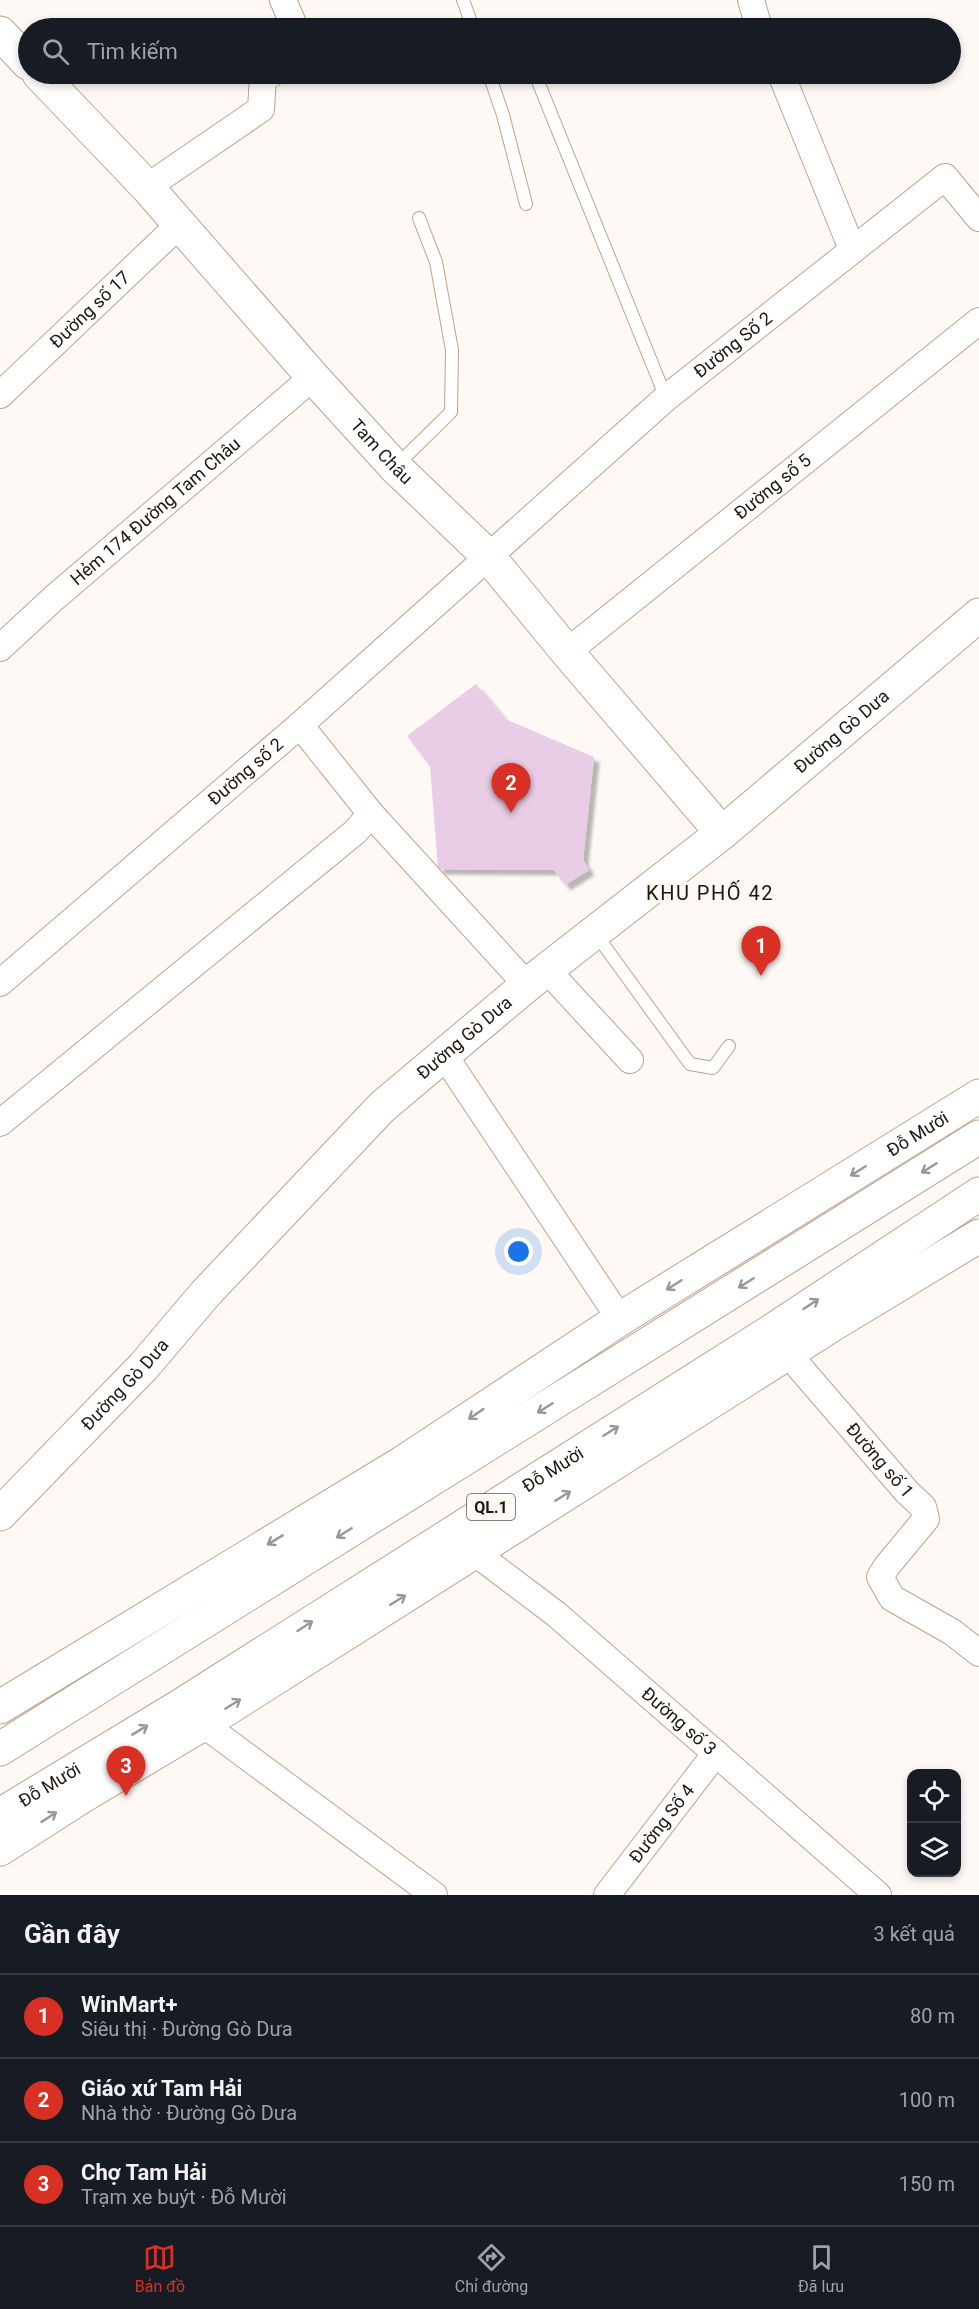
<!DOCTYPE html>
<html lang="vi">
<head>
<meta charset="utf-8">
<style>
	body { margin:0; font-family:Roboto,sans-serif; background:#242831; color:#f1f3f6 }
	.controls { position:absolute; right:18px; bottom:18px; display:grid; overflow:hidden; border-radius:12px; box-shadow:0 3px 9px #0003 }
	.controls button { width:54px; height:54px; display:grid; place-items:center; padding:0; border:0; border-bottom:2px solid #363941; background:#171b24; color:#f1f3f6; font:30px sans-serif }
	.you { position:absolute; left:519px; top:1252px; width:21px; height:21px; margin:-15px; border:4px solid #fff; border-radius:50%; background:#1a73e8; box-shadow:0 0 0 9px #1a73e833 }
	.badge { display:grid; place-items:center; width:39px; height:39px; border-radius:50%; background:#d93025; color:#fff; font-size:20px; font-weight:700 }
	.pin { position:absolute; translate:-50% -50px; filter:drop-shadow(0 2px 3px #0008) }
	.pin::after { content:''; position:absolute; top:32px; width:21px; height:18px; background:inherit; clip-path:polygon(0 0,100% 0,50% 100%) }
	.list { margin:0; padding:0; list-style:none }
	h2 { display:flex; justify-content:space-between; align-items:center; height:78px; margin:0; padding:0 24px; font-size:26px }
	h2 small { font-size:20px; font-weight:400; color:#9ea1a6 }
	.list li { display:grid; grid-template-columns:39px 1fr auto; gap:18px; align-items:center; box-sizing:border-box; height:84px; padding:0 24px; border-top:2px solid #363941 }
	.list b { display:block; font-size:22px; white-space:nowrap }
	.list p { margin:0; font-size:20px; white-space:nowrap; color:#9ea1a6 }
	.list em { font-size:20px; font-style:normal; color:#9ea1a6 }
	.icon { flex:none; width:33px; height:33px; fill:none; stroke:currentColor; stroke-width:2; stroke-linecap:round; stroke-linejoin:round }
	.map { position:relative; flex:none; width:979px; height:1895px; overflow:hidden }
	.search { position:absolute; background:#171b24; box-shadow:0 3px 9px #0003; left:18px; right:18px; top:18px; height:66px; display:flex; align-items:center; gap:15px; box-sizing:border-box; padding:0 21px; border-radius:33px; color:#9ea1a6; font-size:22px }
	.sheet { height:330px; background:#171b24 }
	nav { display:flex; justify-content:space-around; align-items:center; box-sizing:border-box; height:84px; border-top:2px solid #363941; background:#171b24; font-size:16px; color:#9ea1a6 }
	nav a { display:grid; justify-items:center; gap:3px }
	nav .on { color:#d93025 }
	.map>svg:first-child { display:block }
	.building { fill:#e9cce6; filter:url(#shadow) }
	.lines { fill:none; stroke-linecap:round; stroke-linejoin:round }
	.lane-casing { stroke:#bda38e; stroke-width:14 }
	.street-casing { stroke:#bda38e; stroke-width:28 }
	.secondary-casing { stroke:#bda38e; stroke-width:35 }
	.highway-casing { stroke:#bda38e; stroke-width:35 }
	.lane { stroke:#fff; stroke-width:12 }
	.street { stroke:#fff; stroke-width:26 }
	.secondary { stroke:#fff; stroke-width:33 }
	.highway { stroke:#fff; stroke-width:33 }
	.oneway { stroke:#9a9693 }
	.labels { text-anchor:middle; stroke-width:6; stroke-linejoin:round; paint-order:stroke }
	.shield { fill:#fef9f4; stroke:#625a53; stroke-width:1.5 }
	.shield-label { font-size:16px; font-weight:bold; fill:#1f160e }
	.street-label { font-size:18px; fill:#1f160e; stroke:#fef9f4 }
	.neighbourhood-label { font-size:20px; letter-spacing:1.5px; fill:#1f160e; stroke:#fef9f4 }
</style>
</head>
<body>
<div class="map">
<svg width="979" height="1895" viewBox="0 0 979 1895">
	<defs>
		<filter id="shadow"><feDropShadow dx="5.5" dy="5.5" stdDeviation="1.5" flood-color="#0004"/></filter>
	</defs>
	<rect width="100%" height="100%" fill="#fef9f4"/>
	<path class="building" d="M476 684 505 719 594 757 583 860 589 870 565 885 554 870 438 869 430 766 407 736Z"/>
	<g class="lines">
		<defs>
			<path id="lane" d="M463 0 473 28
				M516 25 517 28
				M489 74 503 115 526 204
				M535 74 666 398
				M396 466 451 412 452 350 436 262 419 218
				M595 933 690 1064 713 1068 729 1046"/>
			<g id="street">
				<path d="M283 0 295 28"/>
				<path d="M751 0 759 28"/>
				<path d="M781 74 852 249"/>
				<path d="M147 187 261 109 263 77 271 74"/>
				<path id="s1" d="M0 395 180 224"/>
				<path id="s2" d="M0 648 54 598 313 377"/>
				<path id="s3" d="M567 652 979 321"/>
				<path d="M300 725 371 814 527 985"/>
				<path d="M547 970 630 1060"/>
				<path id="s4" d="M0 983 300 725 666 398 945 177 979 218"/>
				<path d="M444 1055 620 1319"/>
				<path d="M0 1123 355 832 371 814"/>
				<path id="s5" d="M776 1340 907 1492 923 1507 926 1519 887 1566 880 1577 892 1598 952 1632 979 1653"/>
				<path id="s6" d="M474 1552 556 1614 878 1895"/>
				<path d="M203 1724 434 1895"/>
				<path id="s7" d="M607 1895 716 1753"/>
			</g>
			<g id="secondary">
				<path d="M0 33 28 63"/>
				<path id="s8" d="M39 74 147 187 313 377 395 467 488 556 567 652 722 833"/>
				<path id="s9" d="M0 1514 144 1366 206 1293 382 1107 527 985 722 833 979 615"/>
			</g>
			<g id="highway">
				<path id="s10" d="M0 1707 402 1463 620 1319 979 1096"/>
				<path d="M0 1749 979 1137"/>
				<path id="s11" d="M0 1815 180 1706 770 1332 979 1194"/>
				<path d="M0 1849 81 1797 203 1724 832 1325 979 1236"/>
			</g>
		</defs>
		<use href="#lane" class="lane-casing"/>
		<use href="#street" class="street-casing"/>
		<use href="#secondary" class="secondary-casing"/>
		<use href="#highway" class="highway-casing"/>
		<use href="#lane" class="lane"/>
		<use href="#street" class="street"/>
		<use href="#secondary" class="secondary"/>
		<use href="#highway" class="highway"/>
	</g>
	<defs><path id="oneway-shaft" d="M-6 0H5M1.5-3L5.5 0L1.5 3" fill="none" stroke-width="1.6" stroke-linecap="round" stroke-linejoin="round" transform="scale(1.5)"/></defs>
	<g class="oneway">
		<use href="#oneway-shaft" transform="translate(929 1168) rotate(148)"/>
		<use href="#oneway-shaft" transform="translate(858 1171) rotate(148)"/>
		<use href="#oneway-shaft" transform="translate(746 1283) rotate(148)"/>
		<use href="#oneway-shaft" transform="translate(674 1285) rotate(148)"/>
		<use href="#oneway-shaft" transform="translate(811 1304) rotate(-33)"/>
		<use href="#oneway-shaft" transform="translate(545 1408) rotate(148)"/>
		<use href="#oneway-shaft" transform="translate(476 1414) rotate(146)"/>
		<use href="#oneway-shaft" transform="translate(611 1431) rotate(-32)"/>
		<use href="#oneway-shaft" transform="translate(563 1496) rotate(-32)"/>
		<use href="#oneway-shaft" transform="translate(344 1533) rotate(148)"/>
		<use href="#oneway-shaft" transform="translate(275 1540) rotate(149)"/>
		<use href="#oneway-shaft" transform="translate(398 1600) rotate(-32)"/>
		<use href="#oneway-shaft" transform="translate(305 1626) rotate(-33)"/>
		<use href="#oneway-shaft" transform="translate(233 1704) rotate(-32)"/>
		<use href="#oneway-shaft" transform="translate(140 1730) rotate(-31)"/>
		<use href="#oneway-shaft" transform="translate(49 1817) rotate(-33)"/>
	</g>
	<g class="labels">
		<rect class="shield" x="467" y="1494" width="48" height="26" rx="4.5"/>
		<g class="shield-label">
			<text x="491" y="1513">QL.1</text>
		</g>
		<g class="street-label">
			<text dy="6" stroke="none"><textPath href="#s1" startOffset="124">Đường số 17</textPath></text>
			<text dy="6" stroke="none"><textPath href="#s4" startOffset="972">Đường Số 2</textPath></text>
			<text dy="6" stroke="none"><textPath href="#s8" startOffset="510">Tam Châu</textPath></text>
			<text dy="6" stroke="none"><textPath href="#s3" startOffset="264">Đường số 5</textPath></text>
			<text dy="6" stroke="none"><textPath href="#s2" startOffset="207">Hẻm 174 Đường Tam Châu</textPath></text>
			<text dy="6" stroke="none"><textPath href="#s9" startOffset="1152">Đường Gò Dưa</textPath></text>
			<text dy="6" stroke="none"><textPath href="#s4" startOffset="324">Đường số 2</textPath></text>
			<text dy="6" stroke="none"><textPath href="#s9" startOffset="666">Đường Gò Dưa</textPath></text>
			<text dy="6" stroke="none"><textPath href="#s10" startOffset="1082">Đỗ Mười</textPath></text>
			<text dy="6" stroke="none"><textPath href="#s9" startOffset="180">Đường Gò Dưa</textPath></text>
			<text dy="6" stroke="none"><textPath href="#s5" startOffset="159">Đường số 1</textPath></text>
			<text dy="6" stroke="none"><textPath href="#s11" startOffset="652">Đỗ Mười</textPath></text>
			<text dy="6" stroke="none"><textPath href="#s6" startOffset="266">Đường số 3</textPath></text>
			<text dy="6" stroke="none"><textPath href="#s11" startOffset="58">Đỗ Mười</textPath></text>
			<text dy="6" stroke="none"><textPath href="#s7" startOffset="90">Đường Số 4</textPath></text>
		</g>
		<g class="neighbourhood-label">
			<text x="710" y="900">KHU PHỐ 42</text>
		</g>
	</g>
</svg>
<div class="controls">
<button><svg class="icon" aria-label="locate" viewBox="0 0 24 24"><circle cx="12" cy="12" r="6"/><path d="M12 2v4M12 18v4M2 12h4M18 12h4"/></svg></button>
<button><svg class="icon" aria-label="layers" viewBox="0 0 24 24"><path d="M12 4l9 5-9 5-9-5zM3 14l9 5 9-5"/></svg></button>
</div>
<div class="you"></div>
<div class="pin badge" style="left:761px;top:976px">1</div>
<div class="pin badge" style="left:511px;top:813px">2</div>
<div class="pin badge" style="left:126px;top:1796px">3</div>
<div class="search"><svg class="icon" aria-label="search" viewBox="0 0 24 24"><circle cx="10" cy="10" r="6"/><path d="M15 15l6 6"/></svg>Tìm kiếm</div>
</div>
<section class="sheet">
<h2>Gần đây<small>3 kết quả</small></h2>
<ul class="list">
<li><span class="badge">1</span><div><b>WinMart+</b><p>Siêu thị · Đường Gò Dưa</p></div><em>80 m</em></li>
<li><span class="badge">2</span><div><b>Giáo xứ Tam Hải</b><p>Nhà thờ · Đường Gò Dưa</p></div><em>100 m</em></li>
<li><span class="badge">3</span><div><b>Chợ Tam Hải</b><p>Trạm xe buýt · Đỗ Mười</p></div><em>150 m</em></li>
</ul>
</section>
<nav>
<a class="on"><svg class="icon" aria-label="map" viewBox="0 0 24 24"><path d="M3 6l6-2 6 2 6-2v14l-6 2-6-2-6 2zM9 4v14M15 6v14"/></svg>Bản đồ</a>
<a><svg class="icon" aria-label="directions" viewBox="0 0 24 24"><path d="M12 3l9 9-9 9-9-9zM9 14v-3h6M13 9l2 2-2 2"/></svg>Chỉ đường</a>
<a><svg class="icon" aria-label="saved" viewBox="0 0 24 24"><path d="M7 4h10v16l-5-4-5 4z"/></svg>Đã lưu</a>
</nav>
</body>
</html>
